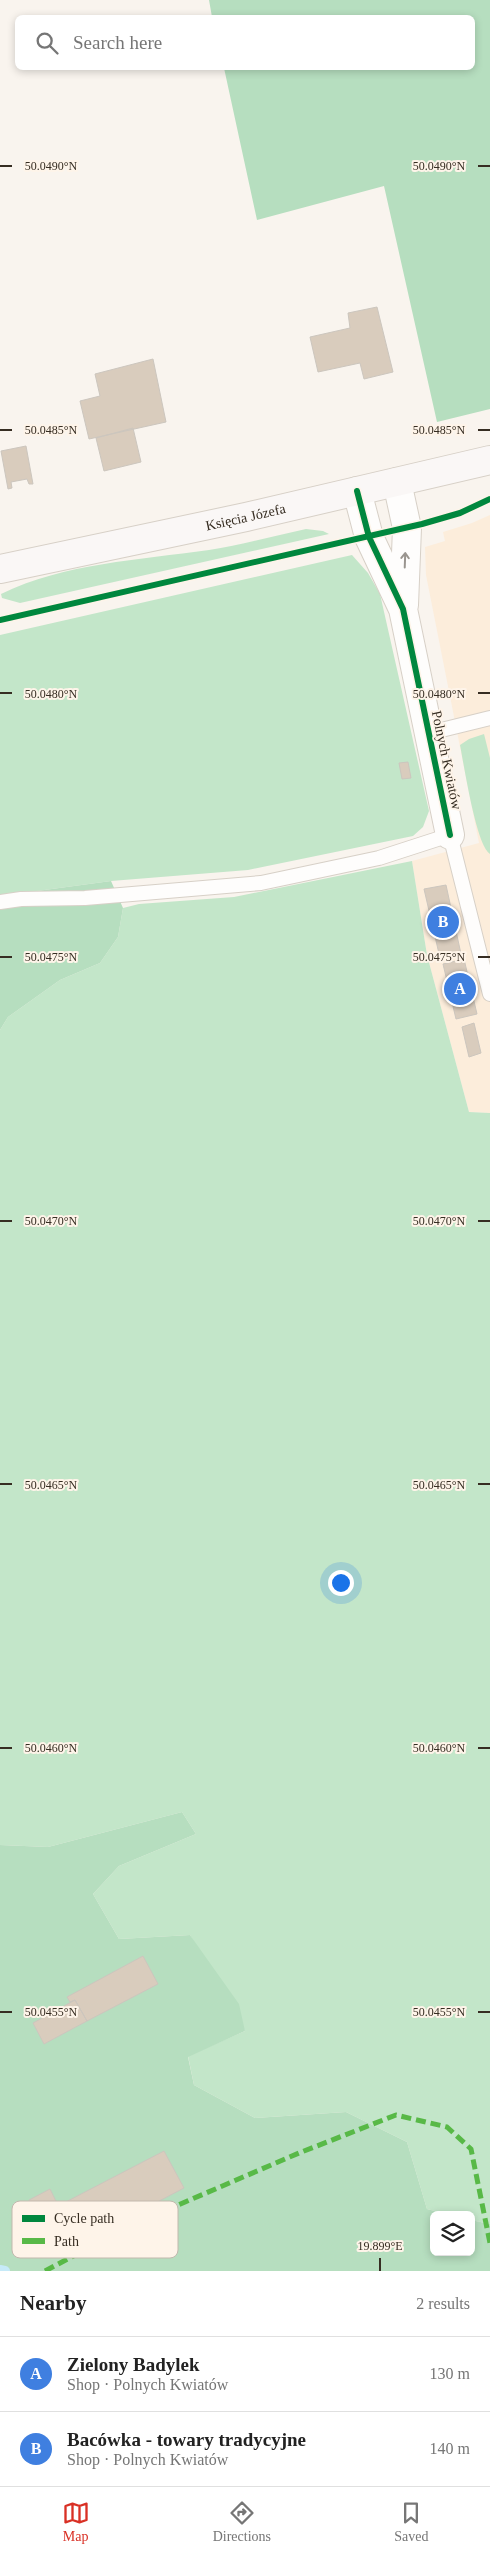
<!DOCTYPE html>
<html lang="en">
<head>
<meta charset="utf-8">
<style>
	body { margin:0; font-family:"Times New Roman",serif; background:#f2f2f2; color:#222 }
	.controls { position:absolute; right:15px; bottom:15px; display:grid; overflow:hidden; border-radius:8px; box-shadow:0 2px 8px #0003 }
	.controls button { width:45px; height:45px; display:grid; place-items:center; padding:0; border:0; border-bottom:1px solid #e0e0e0; background:#fff; color:#222; font:25px sans-serif }
	.you { position:absolute; left:340px; top:1582px; width:18px; height:18px; margin:-12px; border:4px solid #fff; border-radius:50%; background:#1a73e8; box-shadow:0 0 0 8px #1a73e833 }
	.badge { display:grid; place-items:center; width:32px; height:32px; border-radius:50%; background:#d93025; color:#fff; font-size:16px; font-weight:700 }
	.pin { position:absolute; translate:-50% -50%; border:2px solid #fff; box-shadow:0 1px 5px #0006 }
	.list { margin:0; padding:0; list-style:none }
	h2 { display:flex; justify-content:space-between; align-items:center; height:65px; margin:0; padding:0 20px; font-size:21px }
	h2 small { font-size:16px; font-weight:400; color:#767676 }
	.list li { display:grid; grid-template-columns:32px 1fr auto; gap:15px; align-items:center; box-sizing:border-box; height:75px; padding:0 20px; border-top:1px solid #e0e0e0 }
	.list b { display:block; font-size:19px; white-space:nowrap }
	.list p { margin:0; font-size:16px; white-space:nowrap; color:#767676 }
	.list em { font-size:16px; font-style:normal; color:#767676 }
	.icon { flex:none; width:28px; height:28px; fill:none; stroke:currentColor; stroke-width:2; stroke-linecap:round; stroke-linejoin:round }
	.map { position:relative; flex:none; width:490px; height:2271px; overflow:hidden }
	.search { position:absolute; background:#fff; box-shadow:0 2px 8px #0003; left:15px; right:15px; top:15px; height:55px; display:flex; align-items:center; gap:12px; box-sizing:border-box; padding:0 18px; border-radius:8px; color:#767676; font-size:19px }
	.sheet { height:215px; background:#fff }
	nav { display:flex; justify-content:space-around; align-items:center; box-sizing:border-box; height:70px; border-top:1px solid #e0e0e0; background:#fff; font-size:14px; color:#767676 }
	nav a { display:grid; justify-items:center; gap:2px }
	nav .on { color:#d93025 }
	.map>svg:first-child { display:block }
	.built { fill:#fceddb }
	.green { fill:#c3e6c9 }
	.forest { fill:#b6debf }
	.lines { fill:none; stroke-linecap:round; stroke-linejoin:round }
	.stream { stroke:#c6eaf8; stroke-width:10 }
	.building { fill:#d9ccbd; stroke:#ccc6be }
	.service-casing { stroke:#d7d0c7; stroke-width:16 }
	.minor-casing { stroke:#d7d0c7; stroke-width:30 }
	.secondary-casing { stroke:#d7d0c7; stroke-width:30 }
	.service { stroke:#fefdfc; stroke-width:14 }
	.minor { stroke:#fefdfc; stroke-width:28 }
	.secondary { stroke:#faf7f6; stroke-width:28 }
	.quiet { stroke:#58b947; stroke-width:5; stroke-dasharray:10 5; stroke-linecap:butt }
	.cycleway-casing { stroke:#fef4e9; stroke-width:9 }
	.cycleway { stroke:#00873e; stroke-width:6 }
	.oneway { stroke:#9a958f }
	.ticks { fill:none; stroke:#362d22; stroke-width:2 }
	.labels { text-anchor:middle; stroke-width:4; stroke-linejoin:round; paint-order:stroke }
	.street-label { font-size:14px; fill:#362d22; stroke:#fef4e9 }
	.key { fill:#fef4e9; stroke:#c2b8ad; stroke-width:1 }
	.key-label { font-size:14px; fill:#362d22 }
	.ticks-label { font-size:12px; text-anchor:middle; fill:#362d22; stroke:#fef4e9; stroke-width:4; stroke-linejoin:round; paint-order:stroke }
</style>
</head>
<body>
<div class="map">
<svg width="490" height="2271" viewBox="0 0 490 2271">
	<rect width="100%" height="100%" fill="#f9f4ee"/>
	<path class="built" d="M490 515V1113L469 1112 427 955 412 861 479 843 426 575 425 547 445 541 443 532 472 523Z"/>
	<path class="green" d="M306 529 323 531 329 534 20 603 2 598 1 594C65 563 139 560 209 550 241 545 273 536 306 529Z
		M352 555 368 573 380 594 429 811 423 827 413 836 248 870 111 881 0 896V635Z
		M484 734 490 758V854C476 845 464 765 460 745L469 739Z
		M412 861 427 955 469 1112 490 1113V2224L471 2220V2215H451L427 2209 407 2142 346 2112 255 2118 194 2085 188 2056 245 2031 190 1935 119 1939 93 1894 119 1866 196 1834 182 1812 48 1847 0 1845V1030L8 1017 60 980 100 963 118 937 123 908 139 904 234 897Z"/>
	<path class="forest" d="M209 0H490V409L437 422 384 186 257 220 224 68H472V18L212 17Z
		M111 881 123 908 118 937 100 963 60 980 8 1017 0 1030V896Z
		M182 1812 196 1834 119 1866 93 1894 119 1939 190 1935 239 2004 245 2031 188 2057 194 2085 255 2118 346 2112 407 2142 427 2209 451 2215H434V2252H471V2220L490 2224V2271H0V1845L48 1847Z"/>
	<g class="lines">
		<path class="stream" d="M0 2270 5 2271"/>
	</g>
	<path class="building" d="M377 307 393 372 364 379 360 363 318 372 310 337 350 328 348 313Z
		M153 359 166 422 89 439 80 401 100 396 95 374Z
		M133 428 141 462 104 471 96 438Z
		M26 446 33 484H29L27 479 11 482 12 488 8 489 1 451Z
		M408 762 411 778 402 779 399 763Z
		M446 885 461 954 440 958 424 889Z
		M464 959 477 1014 456 1019 443 964Z
		M474 1023 481 1053 469 1057 462 1027Z
		M143 1956 158 1984 87 2021 75 2000 70 2002 67 1997Z
		M75 2000 87 2021 44 2044 33 2023Z
		M164 2151 184 2188 77 2244 58 2206Z
		M50 2189 77 2244 56 2255 29 2200Z"/>
	<g class="lines">
		<defs>
			<path id="service" d="M429 733 490 718
				M0 902 21 899 85 898 261 883 379 858 450 835 490 994"/>
			<path id="minor" d="M397 482 407 528 404 605
				M357 491 369 537 403 609 450 835"/>
			<g id="secondary">
				<path id="s1" d="M0 569 246 517 490 460"/>
			</g>
		</defs>
		<use href="#service" class="service-casing"/>
		<use href="#minor" class="minor-casing"/>
		<use href="#secondary" class="secondary-casing"/>
		<use href="#service" class="service"/>
		<use href="#minor" class="minor"/>
		<use href="#secondary" class="secondary"/>
		<path class="quiet" d="M45 2271 134 2224 299 2153 396 2115 447 2127 471 2149 490 2243"/>
		<defs>
			<path id="cycleway" d="M357 491 369 537 403 609 450 835
				M0 620 422 524 460 513 490 499"/>
		</defs>
		<use href="#cycleway" class="cycleway-casing"/>
		<use href="#cycleway" class="cycleway"/>
	</g>
	<defs><path id="oneway-shaft" d="M-6 0H5M1.5-3L5.5 0L1.5 3" fill="none" stroke-width="1.6" stroke-linecap="round" stroke-linejoin="round" transform="scale(1.25)"/></defs>
	<use class="oneway" href="#oneway-shaft" transform="translate(405 560) rotate(-88)"/>
	<path class="ticks" d="M0 166H12M478 166H490M0 430H12M478 430H490M0 693H12M478 693H490M0 957H12M478 957H490M0 1221H12M478 1221H490M0 1484H12M478 1484H490M0 1748H12M478 1748H490M0 2012H12M478 2012H490M380 2258V2271"/>
	<g class="labels">
		<g class="street-label">
			<text dy="5" stroke="none"><textPath href="#s1" startOffset="251">Księcia Józefa</textPath></text>
			<text transform="translate(447 760) rotate(78)" y="5">Polnych Kwiatów</text>
		</g>
	</g>
	<rect x="12" y="2201" width="166" height="57" rx="8" class="key"/>
	<rect x="22" y="2215" width="23" height="7" fill="#00873e"/>
	<rect x="22" y="2238" width="23" height="6" fill="#58b947"/>
	<g class="key-label">
		<text x="54" y="2223">Cycle path</text>
		<text x="54" y="2246">Path</text>
	</g>
	<g class="ticks-label">
		<text x="51" y="170">50.0490°N</text>
		<text x="439" y="170">50.0490°N</text>
		<text x="51" y="434">50.0485°N</text>
		<text x="439" y="434">50.0485°N</text>
		<text x="51" y="698">50.0480°N</text>
		<text x="439" y="698">50.0480°N</text>
		<text x="51" y="961">50.0475°N</text>
		<text x="439" y="961">50.0475°N</text>
		<text x="51" y="1225">50.0470°N</text>
		<text x="439" y="1225">50.0470°N</text>
		<text x="51" y="1489">50.0465°N</text>
		<text x="439" y="1489">50.0465°N</text>
		<text x="51" y="1752">50.0460°N</text>
		<text x="439" y="1752">50.0460°N</text>
		<text x="51" y="2016">50.0455°N</text>
		<text x="439" y="2016">50.0455°N</text>
		<text x="380" y="2250">19.899°E</text>
	</g>
</svg>
<div class="controls">
<button><svg class="icon" aria-label="layers" viewBox="0 0 24 24"><path d="M12 4l9 5-9 5-9-5zM3 14l9 5 9-5"/></svg></button>
</div>
<div class="you"></div>
<div class="pin badge" style="left:460px;top:989px;background:#3f7fe0">A</div>
<div class="pin badge" style="left:443px;top:922px;background:#3f7fe0">B</div>
<div class="search"><svg class="icon" aria-label="search" viewBox="0 0 24 24"><circle cx="10" cy="10" r="6"/><path d="M15 15l6 6"/></svg>Search here</div>
</div>
<section class="sheet">
<h2>Nearby<small>2 results</small></h2>
<ul class="list">
<li><span class="badge" style="background:#3f7fe0">A</span><div><b>Zielony Badylek</b><p>Shop · Polnych Kwiatów</p></div><em>130 m</em></li>
<li><span class="badge" style="background:#3f7fe0">B</span><div><b>Bacówka - towary tradycyjne</b><p>Shop · Polnych Kwiatów</p></div><em>140 m</em></li>
</ul>
</section>
<nav>
<a class="on"><svg class="icon" aria-label="map" viewBox="0 0 24 24"><path d="M3 6l6-2 6 2 6-2v14l-6 2-6-2-6 2zM9 4v14M15 6v14"/></svg>Map</a>
<a><svg class="icon" aria-label="directions" viewBox="0 0 24 24"><path d="M12 3l9 9-9 9-9-9zM9 14v-3h6M13 9l2 2-2 2"/></svg>Directions</a>
<a><svg class="icon" aria-label="saved" viewBox="0 0 24 24"><path d="M7 4h10v16l-5-4-5 4z"/></svg>Saved</a>
</nav>
</body>
</html>
